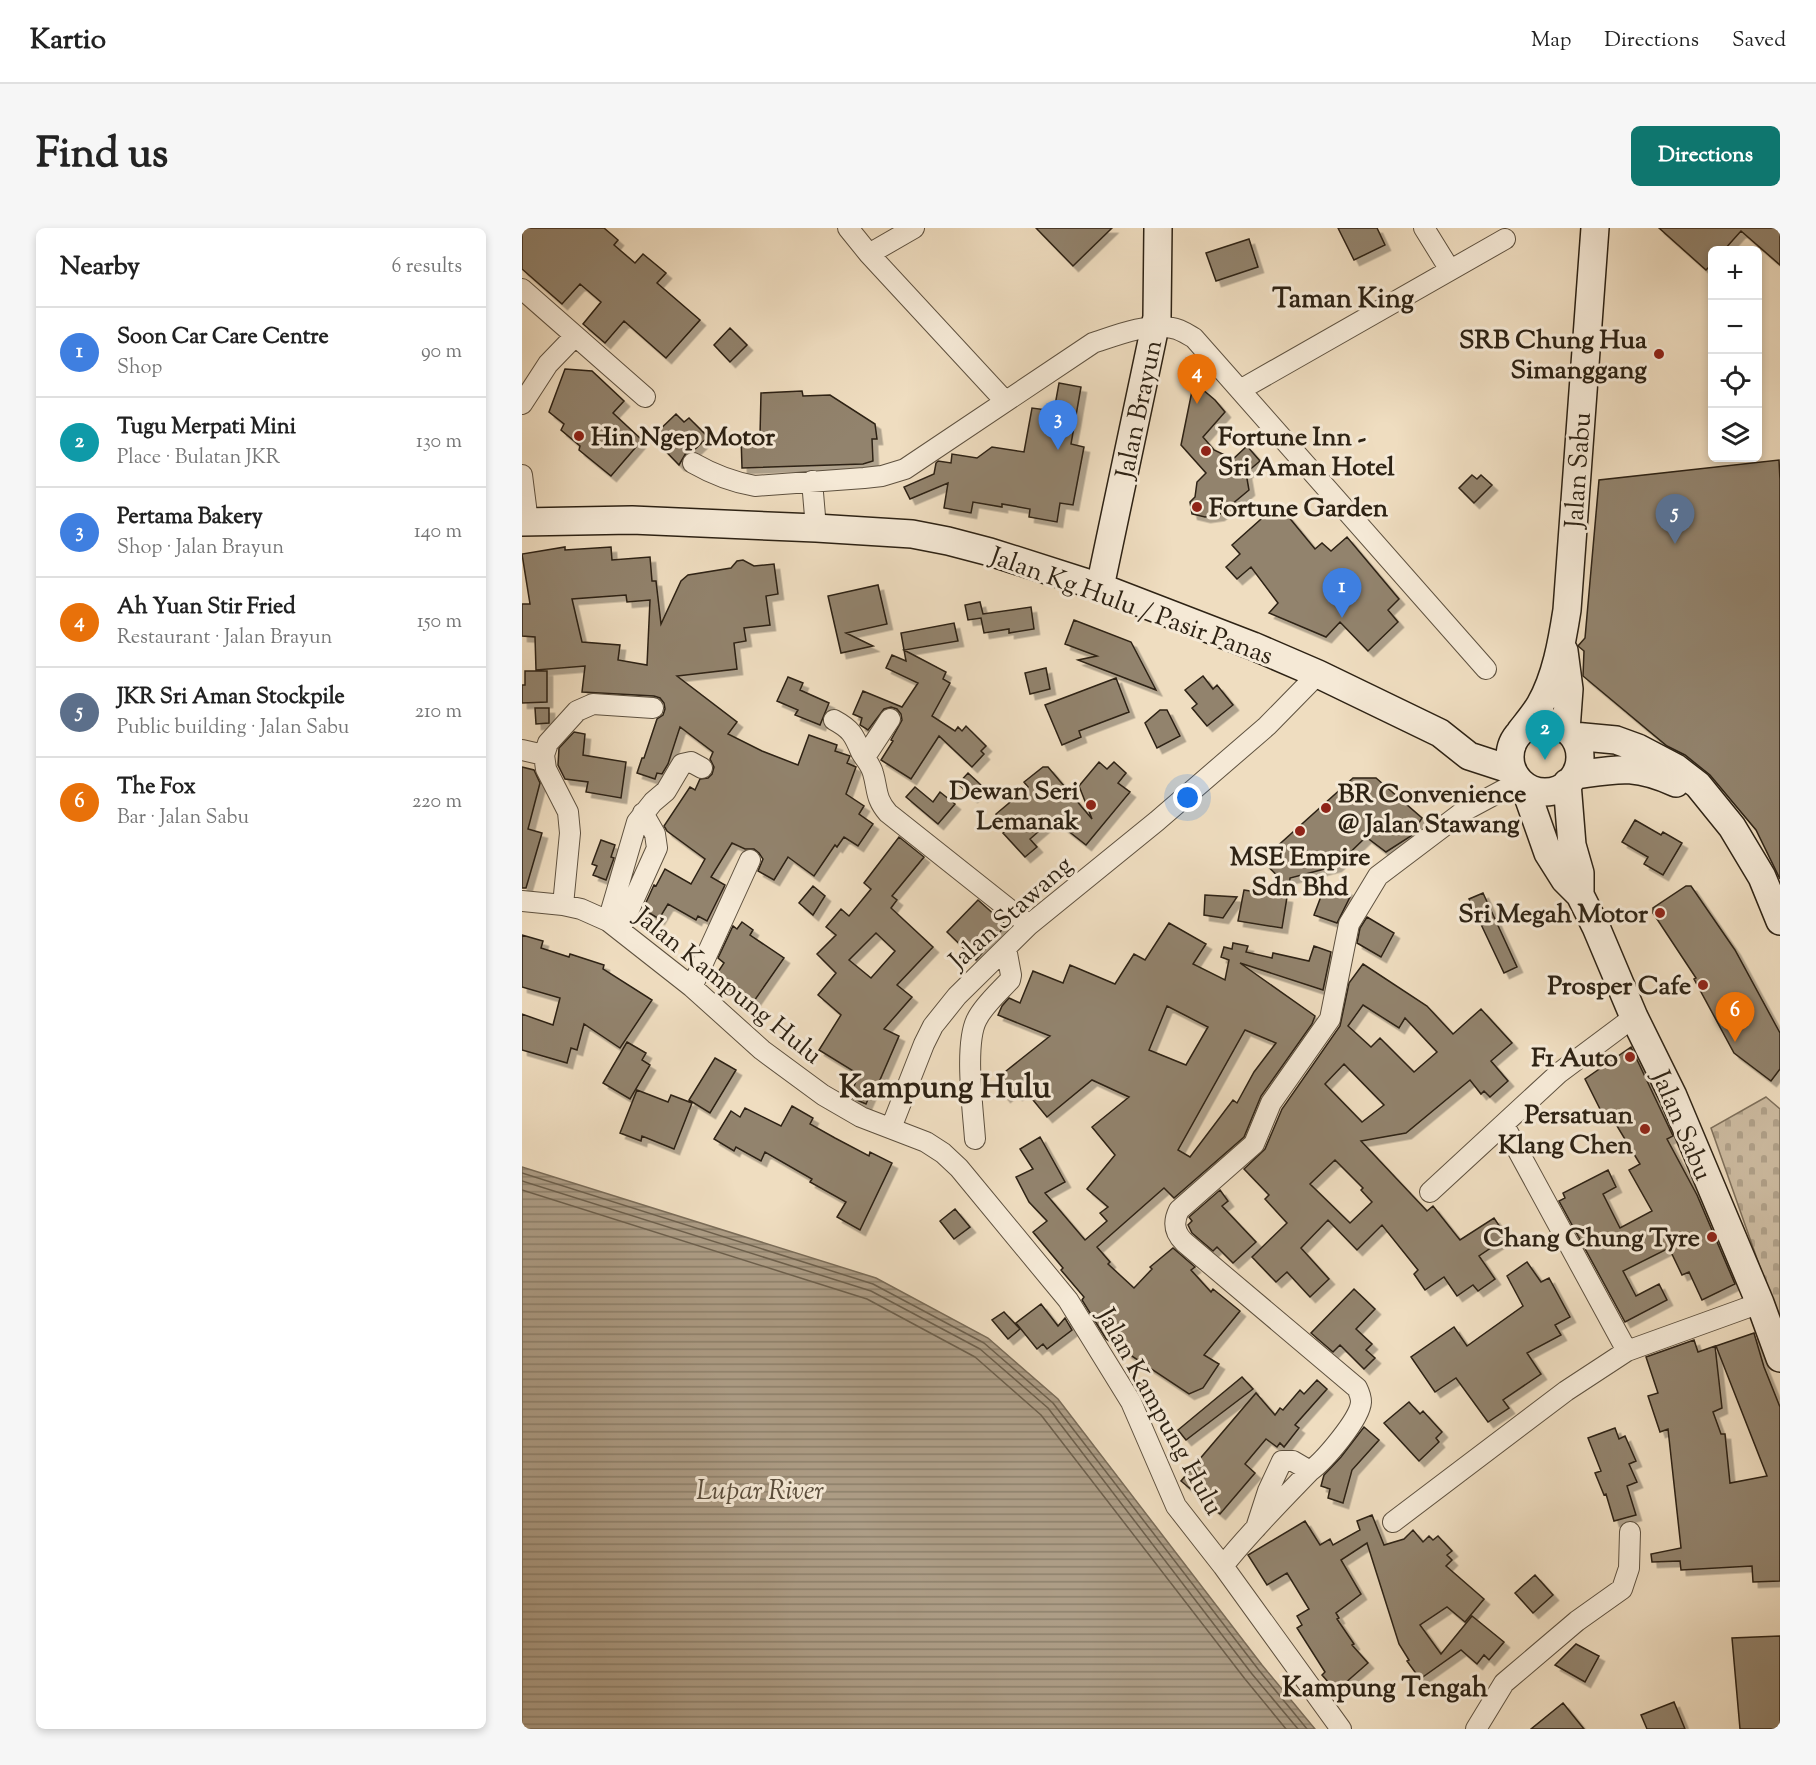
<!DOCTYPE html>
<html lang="en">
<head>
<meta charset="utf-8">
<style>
	body { margin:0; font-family:"Sorts Mill Goudy",serif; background:#f6f6f6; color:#222 }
	.controls { position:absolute; right:18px; top:18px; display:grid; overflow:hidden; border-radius:9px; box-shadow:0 3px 9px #0003 }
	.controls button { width:54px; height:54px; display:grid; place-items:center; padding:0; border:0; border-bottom:2px solid #e0e0e0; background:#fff; color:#222; font:30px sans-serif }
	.you { position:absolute; left:666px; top:570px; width:21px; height:21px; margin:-15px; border:4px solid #fff; border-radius:50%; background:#1a73e8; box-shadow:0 0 0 9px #1a73e833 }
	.badge { display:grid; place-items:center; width:39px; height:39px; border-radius:50%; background:#0f766e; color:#fff; font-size:20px; font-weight:700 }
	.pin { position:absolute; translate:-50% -50px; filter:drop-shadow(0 2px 3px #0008) }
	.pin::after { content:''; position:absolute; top:32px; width:21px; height:18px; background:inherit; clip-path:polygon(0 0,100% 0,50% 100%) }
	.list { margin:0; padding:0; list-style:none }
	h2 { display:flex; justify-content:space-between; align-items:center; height:78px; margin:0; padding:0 24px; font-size:26px }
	h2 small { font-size:20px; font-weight:400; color:#767676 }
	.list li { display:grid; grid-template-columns:39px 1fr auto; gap:18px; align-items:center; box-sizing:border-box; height:90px; padding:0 24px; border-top:2px solid #e0e0e0 }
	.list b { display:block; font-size:22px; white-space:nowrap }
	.list p { margin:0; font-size:20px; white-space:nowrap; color:#767676 }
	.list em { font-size:20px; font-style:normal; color:#767676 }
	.icon { flex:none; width:33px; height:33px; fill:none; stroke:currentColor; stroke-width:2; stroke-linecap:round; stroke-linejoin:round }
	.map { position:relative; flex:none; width:1258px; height:1501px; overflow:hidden; border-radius:9px }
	header { display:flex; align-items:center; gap:36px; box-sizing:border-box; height:84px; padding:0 30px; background:#fff; border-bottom:2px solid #e0e0e0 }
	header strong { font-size:28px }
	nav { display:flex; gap:33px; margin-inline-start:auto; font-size:21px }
	.intro { display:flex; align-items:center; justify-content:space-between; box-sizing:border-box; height:144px; padding:0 36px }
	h1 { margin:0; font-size:42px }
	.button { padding:15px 27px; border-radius:9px; background:#0f766e; color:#fff; font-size:21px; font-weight:700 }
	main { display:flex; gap:36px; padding:0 36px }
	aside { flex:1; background:#fff; border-radius:9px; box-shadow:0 3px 9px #0003 }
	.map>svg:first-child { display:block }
	.cemetery { fill:url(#cemetery-stones); stroke:#7e705c; stroke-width:1.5 }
	.water { fill:url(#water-rules); stroke:#7a6c58; stroke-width:1.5 }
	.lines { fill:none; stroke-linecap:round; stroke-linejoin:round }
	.shore { stroke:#6d604d; stroke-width:1.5 }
	.building { fill:#92836d; stroke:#2d2214; stroke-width:1.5; fill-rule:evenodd; filter:url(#shadow) }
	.street-casing { stroke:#5e513f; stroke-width:22 }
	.secondary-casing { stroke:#2d2214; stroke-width:30 }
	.street { stroke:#f5e9d6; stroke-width:20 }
	.secondary { stroke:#f5e9d6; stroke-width:27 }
	.poi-dot { fill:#8f2418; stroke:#f5e9d6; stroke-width:2 }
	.labels { text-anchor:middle; stroke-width:6; stroke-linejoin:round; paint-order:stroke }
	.poi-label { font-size:26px; font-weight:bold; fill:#2d2214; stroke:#f5e9d6; text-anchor:end }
	.street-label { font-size:26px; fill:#2d2214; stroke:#f5e9d6 }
	.neighbourhood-label { font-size:27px; font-weight:bold; fill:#2d2214; stroke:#f5e9d6 }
	.water-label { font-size:27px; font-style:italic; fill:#5a4d3c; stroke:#f5e9d6 }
	.district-label { font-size:32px; font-weight:bold; fill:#2d2214; stroke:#f5e9d6 }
</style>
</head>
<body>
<header>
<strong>Kartio</strong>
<nav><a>Map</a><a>Directions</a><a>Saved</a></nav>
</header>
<div class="intro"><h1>Find us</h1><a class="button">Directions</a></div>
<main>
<aside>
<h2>Nearby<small>6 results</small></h2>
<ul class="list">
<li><span class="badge" style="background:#3f7fe0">1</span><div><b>Soon Car Care Centre</b><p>Shop</p></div><em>90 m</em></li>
<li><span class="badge" style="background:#0f9aa8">2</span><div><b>Tugu Merpati Mini</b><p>Place · Bulatan JKR</p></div><em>130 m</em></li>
<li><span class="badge" style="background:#3f7fe0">3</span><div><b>Pertama Bakery</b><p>Shop · Jalan Brayun</p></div><em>140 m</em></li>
<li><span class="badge" style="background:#e8710a">4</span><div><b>Ah Yuan Stir Fried</b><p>Restaurant · Jalan Brayun</p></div><em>150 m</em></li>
<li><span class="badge" style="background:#5c6f8a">5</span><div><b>JKR Sri Aman Stockpile</b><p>Public building · Jalan Sabu</p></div><em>210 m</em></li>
<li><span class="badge" style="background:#e8710a">6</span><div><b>The Fox</b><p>Bar · Jalan Sabu</p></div><em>220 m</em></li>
</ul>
</aside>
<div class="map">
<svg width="1258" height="1501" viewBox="0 0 1258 1501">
	<defs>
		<pattern id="cemetery-stones" width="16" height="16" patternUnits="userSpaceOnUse" patternTransform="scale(1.5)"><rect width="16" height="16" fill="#cebda3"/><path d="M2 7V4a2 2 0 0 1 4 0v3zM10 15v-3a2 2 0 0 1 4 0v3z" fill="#b1a28b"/></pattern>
		<pattern id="water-rules" width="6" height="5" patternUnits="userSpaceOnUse" patternTransform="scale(1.5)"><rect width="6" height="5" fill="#ad9d86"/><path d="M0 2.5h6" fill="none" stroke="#8d806c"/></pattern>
		<filter id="shadow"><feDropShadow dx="5.5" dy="5.5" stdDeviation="0" flood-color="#0004"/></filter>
	</defs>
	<rect width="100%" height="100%" fill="#efddc0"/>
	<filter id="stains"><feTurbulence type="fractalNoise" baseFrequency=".00333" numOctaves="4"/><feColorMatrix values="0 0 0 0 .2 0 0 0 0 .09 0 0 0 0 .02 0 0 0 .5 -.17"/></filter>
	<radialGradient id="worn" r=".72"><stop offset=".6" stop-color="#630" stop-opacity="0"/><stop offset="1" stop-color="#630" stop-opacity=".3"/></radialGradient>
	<path class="cemetery" d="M1244 869 1258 881V1096L1189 900Z"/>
	<path class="water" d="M0 939 354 1050 466 1110 536 1171 740 1437 793 1501H0Z"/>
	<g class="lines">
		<path class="shore" d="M0 945 351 1056 462 1115 531 1175 736 1441 785 1501
			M0 953 349 1063 458 1121 526 1180 730 1446 776 1501
			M0 962 345 1071 453 1129 519 1187 723 1451 764 1501"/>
	</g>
	<path class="building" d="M0 0H82L96 12 92 17 113 35 121 26 144 45 135 55 178 92 144 130 102 93 83 115 61 96 79 74 58 56 40 76 0 41Z
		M514 0H590L551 38Z
		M816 0H855L863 17 832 32Z
		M1137 0H1258V37L1219 3 1202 22H1191V35L1184 42Z
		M727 11 736 39 694 53 684 25Z
		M208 100 225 117 208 134 192 117Z
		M43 141 70 143 102 173 91 185 120 212 89 248 57 222 58 218 39 202 42 196 27 184Z
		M537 155 559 159 549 216 562 219 551 277 538 275 535 294 507 289 508 281 480 276V279L451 274 449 285 422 280 426 255 388 271 382 259 412 246 414 235 416 233 429 235 430 226 455 230 470 219 502 224 510 180 532 183Z
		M680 161 693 172 703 184 681 209 692 222 711 231 725 218 738 233 724 245 727 262 697 287 683 289 670 286 668 274 673 269 675 254 684 245 659 217 670 163Z
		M280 163 281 168 308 167 353 196 355 211H350L351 233 341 236 220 240 219 208 238 207 239 165Z
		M154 186 162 194 167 190 186 209 171 223 164 225 157 237 130 209Z
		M1257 232 1258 252V651L1234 602 1188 547 1163 527 1145 518 1061 448 1062 423 1056 418 1063 410 1077 252Z
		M950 247 955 251 959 247 970 257 952 275 937 260Z
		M756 276 793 321 800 315 809 323 825 309 877 371 866 382 876 394 846 423 818 394 804 409 747 385 756 375 729 339 715 351 704 339 718 326 710 317Z
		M43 319V322L89 319 90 332 128 329 130 353H134L139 396 159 353 166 347 209 340 215 333 221 332 232 338 252 336 256 366 244 368 248 397 222 400 224 413 212 415 215 441 155 448 215 494 206 506 240 523 276 537 287 507 315 517 313 523 328 528 325 535 334 539 324 566 342 578 337 586 351 596 336 618 322 609 315 619 313 617 292 648 266 629 252 652 236 643 241 631 237 625 232 621H223L210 615 189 649 203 657 185 693 176 688 174 692 146 676 137 691 121 681 132 657 134 658 143 641 169 656 183 631 145 603 142 598 168 559 173 562 178 551 186 550 190 546 192 539 188 531 191 524 158 499 146 536 140 546 135 545 133 551 115 545 120 530H122L135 491 141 487 143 481 142 475 138 470 132 468 60 464 63 438 14 442 13 409 0 408V376H8L0 326ZM104 367 105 374 128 372 125 437 96 432 98 417 60 414 50 371Z
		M356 357 365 396 324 405 351 418 319 425 306 368Z
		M458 374 461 386 509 379 512 401 487 405V401L462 405 459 390 446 392 443 377Z
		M552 392 609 414 634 462 556 432 575 428 543 416Z
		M432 395 436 413 382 422 424 444 421 451 428 455 410 488 433 503 436 499 440 503 444 498 464 518 459 523 462 526 450 539 417 508 389 551 359 532 371 513 369 512 380 492 379 486 375 481 369 479 362 481 346 502 338 497 340 490 331 486 341 463 380 479 396 455 364 440 370 427 384 433 379 405Z
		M524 440 528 461 508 466 503 445Z
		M3 443H25V474L0 475V457H3Z
		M681 448 691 461 695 457 711 477 685 498 670 480 675 476 663 462Z
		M266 449 281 455 278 462 307 475 298 497 273 487 276 482 255 473Z
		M594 450 607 484 557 503 559 509 540 517 523 477Z
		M13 480H27V495L14 496Z
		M638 482H645L658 508 635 520 623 495Z
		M52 504 63 506 61 527 104 534 99 570 64 564 66 554 43 551 36 537 37 520Z
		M577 534 585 541 592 534 604 545 596 555 608 564 564 617 531 591 508 611 515 619 503 629 481 605 486 601 474 586 506 559 502 554 521 539H526L570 591 557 558Z
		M0 539 12 542 18 555 6 601 20 605 4 660H0Z
		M446 545 460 558 450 569 436 556Z
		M831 550H854L900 590 889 608 864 624 844 609 814 638 768 650 767 660 740 632Z
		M393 559 411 574 418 564 433 576 416 596 384 569Z
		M1113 592 1139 607 1141 604 1160 615 1141 647 1122 636 1126 629 1100 614Z
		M377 609 402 629 370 668 375 672 369 680 411 719 375 757 390 769 362 801 377 808 354 861 351 860 344 876 328 869 334 853 330 851 333 844 297 822 319 787 296 767 314 745 295 726 314 707 304 699 319 681 327 688 349 661 342 655ZM354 705 373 723 349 750 327 732Z
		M79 612 93 617 89 629 92 630 84 652 71 647 75 638 70 636Z
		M804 655 825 662 823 668 828 669 815 695 792 687Z
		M291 658 303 668 291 687 277 675Z
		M1164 658H1169L1213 722 1258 805V841L1249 853 1212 825 1172 751 1174 750 1131 685V680Z
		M722 662 765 669 760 700 716 693Z
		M961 665 995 739 982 745 947 671Z
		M683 667 715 669 701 690 682 687Z
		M456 672 484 697 454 732 425 704Z
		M845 689 872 705 859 729 835 715 838 700Z
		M220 694 231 702 228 707 262 730 230 776 192 750 202 735 196 730 211 698 215 701Z
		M647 695 684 716 671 736 703 752 707 732 699 729 702 719 710 721 711 715 726 718 724 724 750 730 751 725 787 733 792 718 809 724 801 762 718 735 793 788 790 796 739 868 722 909 652 970 642 960 575 1019 588 1034 586 1036 612 1060 630 1041 628 1039 651 1020 673 1039 669 1042 689 1064 691 1061 718 1083 682 1127 697 1136 681 1160 667 1166 584 1111 560 1072 562 1069 539 1042 541 1040 511 1004 525 993 507 974 494 949 511 941 498 921 518 909 543 954 523 965 563 1012 585 993 578 985 586 979 565 961 593 927 570 899 607 869 570 852 525 889 502 861 495 867 491 862 483 869 474 858 483 852 479 847 528 808 476 787 480 778 487 770 498 775 511 743 541 755 548 737 593 756 612 726 623 732ZM645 778 686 799 664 837 627 822ZM723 802 754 815 732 844 715 875 711 872 668 929 656 922Z
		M0 707 21 713 19 720 47 729 48 726 82 737 81 741 130 772 98 820 62 796 55 822 49 820 45 835 0 822V786L31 797 38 770 0 759Z
		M841 736 905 778 931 806 959 781 990 815 969 833 986 853 968 869 962 863 959 866 948 852 884 905 839 913 905 983 911 978 938 1012 972 990 985 1009 957 1028 973 1051 956 1063 951 1057 935 1068 922 1049 903 1062 892 1046 896 1042 860 997 835 1022 806 992 779 1020 807 1051 788 1069 765 1044 754 1054 730 1029 765 995 743 971 747 967 722 941 743 921 760 881 818 798 827 755ZM841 777 877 800 883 790 915 824 892 844 858 810 849 819 826 798ZM822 836 862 877 840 894 803 856ZM813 932 841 960 839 962 850 974 828 995 788 956Z
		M105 814 124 825 120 832 128 837 108 871 81 855Z
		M1109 819 1151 908 1145 911 1175 967 1213 1056 1180 1072 1167 1044 1160 1047 1147 1020 1101 1043 1114 1068 1137 1056 1145 1072 1103 1094 1037 973 1043 970 1041 965 1086 942 1094 959 1081 966 1098 1000 1130 983 1107 942 1118 936 1089 888 1083 891 1063 851Z
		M193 830 214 842 188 885 167 872Z
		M115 862 146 874 149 867 170 875 152 921 120 908 119 913 98 905Z
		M270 878 291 890 288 896 313 910 347 928 348 924 370 935 338 1002 315 989 324 974 288 954 290 951 243 924 239 933 214 919 212 923 192 911 209 883 218 889 223 880 259 898Z
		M698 962 706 973 700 978 734 1014 711 1035 695 1019 691 1023 670 1005 666 997 670 993 667 989Z
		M433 981 448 999 432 1011 418 993Z
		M1005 1034 1019 1054 1027 1050 1048 1089 1033 1097 1039 1107 1005 1125 1019 1146 981 1172 987 1180 966 1194 934 1150 913 1164 889 1129 932 1099 945 1118 1001 1078 985 1048Z
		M832 1061 853 1081 834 1101 850 1116 844 1122 853 1130 842 1141 818 1117 811 1124 789 1105Z
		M519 1076 536 1098 543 1090 550 1102 525 1121 521 1116 515 1121 494 1095Z
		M482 1084 498 1101 486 1111 470 1092Z
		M1232 1105 1242 1139 1258 1179V1353L1231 1354 1230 1338 1159 1342 1158 1333 1130 1334 1129 1326 1159 1320 1146 1201 1138 1204 1126 1168 1136 1165 1124 1129 1172 1112 1176 1124 1193 1118 1200 1180 1191 1184 1199 1206H1203L1208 1255 1245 1248 1194 1118Z
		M720 1149 731 1161 664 1212 656 1202Z
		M795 1152 805 1161 773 1197 777 1200 762 1219 758 1215 755 1219 744 1211 723 1236 733 1245 698 1286 659 1253 734 1165 753 1187 758 1180 761 1182 778 1162 782 1166Z
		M887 1174 898 1186 901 1183 920 1204 914 1210 917 1214 897 1233 862 1195Z
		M842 1199 857 1212 830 1242 821 1275 806 1270 808 1261 799 1258 802 1247 819 1229Z
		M1093 1200 1097 1211 1103 1208 1114 1233 1107 1236 1115 1254 1105 1258 1114 1287 1092 1293 1084 1266 1082 1267 1073 1245 1079 1243 1066 1210Z
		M850 1287 862 1317 882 1311 891 1302 901 1314 907 1308 911 1312 916 1308 930 1323 925 1327 930 1332 924 1338 962 1371 943 1394 925 1379 898 1397 919 1426 950 1388 982 1414 967 1432 962 1427 955 1436 939 1422 898 1451 885 1433 887 1432 877 1416 845 1315 819 1332 839 1366 814 1385 817 1390 815 1391 832 1416 830 1417 846 1435 814 1463 800 1447 803 1444 775 1400 780 1397 775 1388 787 1381 765 1345 745 1357 726 1327 783 1293 798 1317 808 1311 811 1317 838 1302 835 1293Z
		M1013 1347 1031 1367 1011 1385 993 1365Z
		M1258 1408V1501H1218L1210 1410Z
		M1054 1416 1077 1428 1063 1454 1033 1437Z
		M1152 1474 1163 1501H1125L1119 1487Z
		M1041 1475 1062 1501H1009Z"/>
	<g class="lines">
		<defs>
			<path id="street" d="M326 0 347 26 483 173
				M902 0 928 42
				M347 26 392 0
				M0 61 123 169
				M718 162 983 11
				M0 176 26 136 53 108
				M171 235C192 247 210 254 233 258L342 250 360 248 383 241 571 115C595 107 624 95 650 100 658 101 665 106 672 110L964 441
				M0 247 6 294
				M290 253 294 300
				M312 492C329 501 332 507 339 524 343 531 349 537 351 545 356 562 353 570 366 585L507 697
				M0 522 22 527
				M343 529 368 491
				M0 673 41 677 59 681 86 693 170 759 240 822 301 867 339 889 404 914 421 925 437 940 546 1072 609 1174 654 1278 701 1338 819 1501
				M41 677 48 605 46 584 24 541 22 527 26 515 55 483 71 476 131 480
				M86 693 115 594 131 574 144 563 160 536 169 534 180 540
				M98 702 135 620 133 606 121 585
				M170 759 228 632
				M982 897 1105 1123
				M369 900 402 816 411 798 435 768 507 697 635 593 745 498 796 446
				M453 911C451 882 442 815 455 791 462 777 477 764 488 752L489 747 484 720
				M908 964 1037 845 1112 789
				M788 1243C802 1233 838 1191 839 1174 839 1169 837 1164 835 1160L662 1014C652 1004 651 994 657 982L732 916 749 875 808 791 827 696 856 648 942 583 998 553
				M871 1294 1044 1163 1105 1123 1238 1075
				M701 1338C727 1305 758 1274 788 1243L771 1233H760L746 1263 734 1300
				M954 1501 982 1455 1055 1393 1100 1361 1107 1340 1108 1304"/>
			<path id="secondary" d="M0 294 110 292 294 300 390 306 426 313 468 324 578 359 731 418 796 446 918 505 947 528 990 542
				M578 359 635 89 636 0
				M1042 423 1047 461 1044 502
				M988 529a35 35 0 1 1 70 0a35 35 0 1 1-70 0Z
				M998 504C1005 495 1012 487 1018 477 1034 449 1040 414 1045 382L1073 0
				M1051 508 1094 512 1116 520 1154 540 1176 557 1210 599 1240 649 1258 693
				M1053 547C1096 541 1112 536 1154 555
				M1045 555 1050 617 1058 645V667
				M1002 557 1026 625 1043 652 1058 667 1074 699 1112 789 1151 868 1238 1075 1258 1130"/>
		</defs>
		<use href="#street" class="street-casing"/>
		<use href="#secondary" class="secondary-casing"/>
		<use href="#street" class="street"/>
		<use href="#secondary" class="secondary"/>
	</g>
	<g class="poi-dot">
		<circle cx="1137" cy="126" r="6"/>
		<circle cx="57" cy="208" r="6"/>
		<circle cx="684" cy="223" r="6"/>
		<circle cx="675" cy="279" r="6"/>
		<circle cx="569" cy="577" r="6"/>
		<circle cx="804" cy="580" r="6"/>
		<circle cx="778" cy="603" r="6"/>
		<circle cx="1138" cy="685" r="6"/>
		<circle cx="1181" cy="757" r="6"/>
		<circle cx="1108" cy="829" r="6"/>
		<circle cx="1123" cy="901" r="6"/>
		<circle cx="1190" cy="1009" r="6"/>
	</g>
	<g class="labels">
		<g class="poi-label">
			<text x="1125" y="120">SRB Chung Hua<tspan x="1125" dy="30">Simanggang</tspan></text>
			<text x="69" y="217" text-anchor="start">Hin Ngep Motor</text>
			<text x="696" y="217" text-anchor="start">Fortune Inn -<tspan x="696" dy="30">Sri Aman Hotel</tspan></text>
			<text x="687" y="288" text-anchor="start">Fortune Garden</text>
			<text x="557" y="571">Dewan Seri<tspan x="557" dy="30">Lemanak</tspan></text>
			<text x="816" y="574" text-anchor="start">BR Convenience<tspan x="816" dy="30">@ Jalan Stawang</tspan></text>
			<text x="778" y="637" text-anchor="middle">MSE Empire<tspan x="778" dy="30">Sdn Bhd</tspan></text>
			<text x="1126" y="694">Sri Megah Motor</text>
			<text x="1169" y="766">Prosper Cafe</text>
			<text x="1096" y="838">F1 Auto</text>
			<text x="1111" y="895">Persatuan<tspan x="1111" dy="30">Klang Chen</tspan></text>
			<text x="1178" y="1018">Chang Chung Tyre</text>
		</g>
		<g class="street-label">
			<text transform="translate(616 181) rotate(-78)" y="9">Jalan Brayun</text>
			<text transform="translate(1055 242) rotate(-86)" y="9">Jalan Sabu</text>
			<text transform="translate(610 377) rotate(20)" y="9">Jalan Kg Hulu / Pasir Panas</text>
			<text transform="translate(488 684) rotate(-42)" y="9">Jalan Stawang</text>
			<text transform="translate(207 757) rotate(39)" y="9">Jalan Kampung Hulu</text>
			<text transform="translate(1161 897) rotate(67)" y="9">Jalan Sabu</text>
			<text transform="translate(639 1183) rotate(61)" y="9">Jalan Kampung Hulu</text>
		</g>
		<g class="neighbourhood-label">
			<text x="821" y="79">Taman King</text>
			<text x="863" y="1468">Kampung Tengah</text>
		</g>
		<g class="water-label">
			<text x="238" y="1271">Lupar River</text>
		</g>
		<g class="district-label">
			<text x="423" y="869">Kampung Hulu</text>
		</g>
	</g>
	<rect width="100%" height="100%" filter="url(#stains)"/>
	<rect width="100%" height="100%" fill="url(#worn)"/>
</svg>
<div class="controls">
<button>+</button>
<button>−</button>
<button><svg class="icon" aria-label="locate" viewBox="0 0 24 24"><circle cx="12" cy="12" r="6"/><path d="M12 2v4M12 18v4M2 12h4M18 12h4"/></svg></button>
<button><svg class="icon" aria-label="layers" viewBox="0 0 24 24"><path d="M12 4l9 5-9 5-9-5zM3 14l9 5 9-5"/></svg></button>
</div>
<div class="you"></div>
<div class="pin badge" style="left:820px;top:390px;background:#3f7fe0">1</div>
<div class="pin badge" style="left:1023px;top:532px;background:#0f9aa8">2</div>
<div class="pin badge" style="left:536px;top:222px;background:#3f7fe0">3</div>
<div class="pin badge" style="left:675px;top:176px;background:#e8710a">4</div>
<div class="pin badge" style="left:1153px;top:316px;background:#5c6f8a">5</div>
<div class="pin badge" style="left:1213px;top:814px;background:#e8710a">6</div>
</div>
</main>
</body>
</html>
